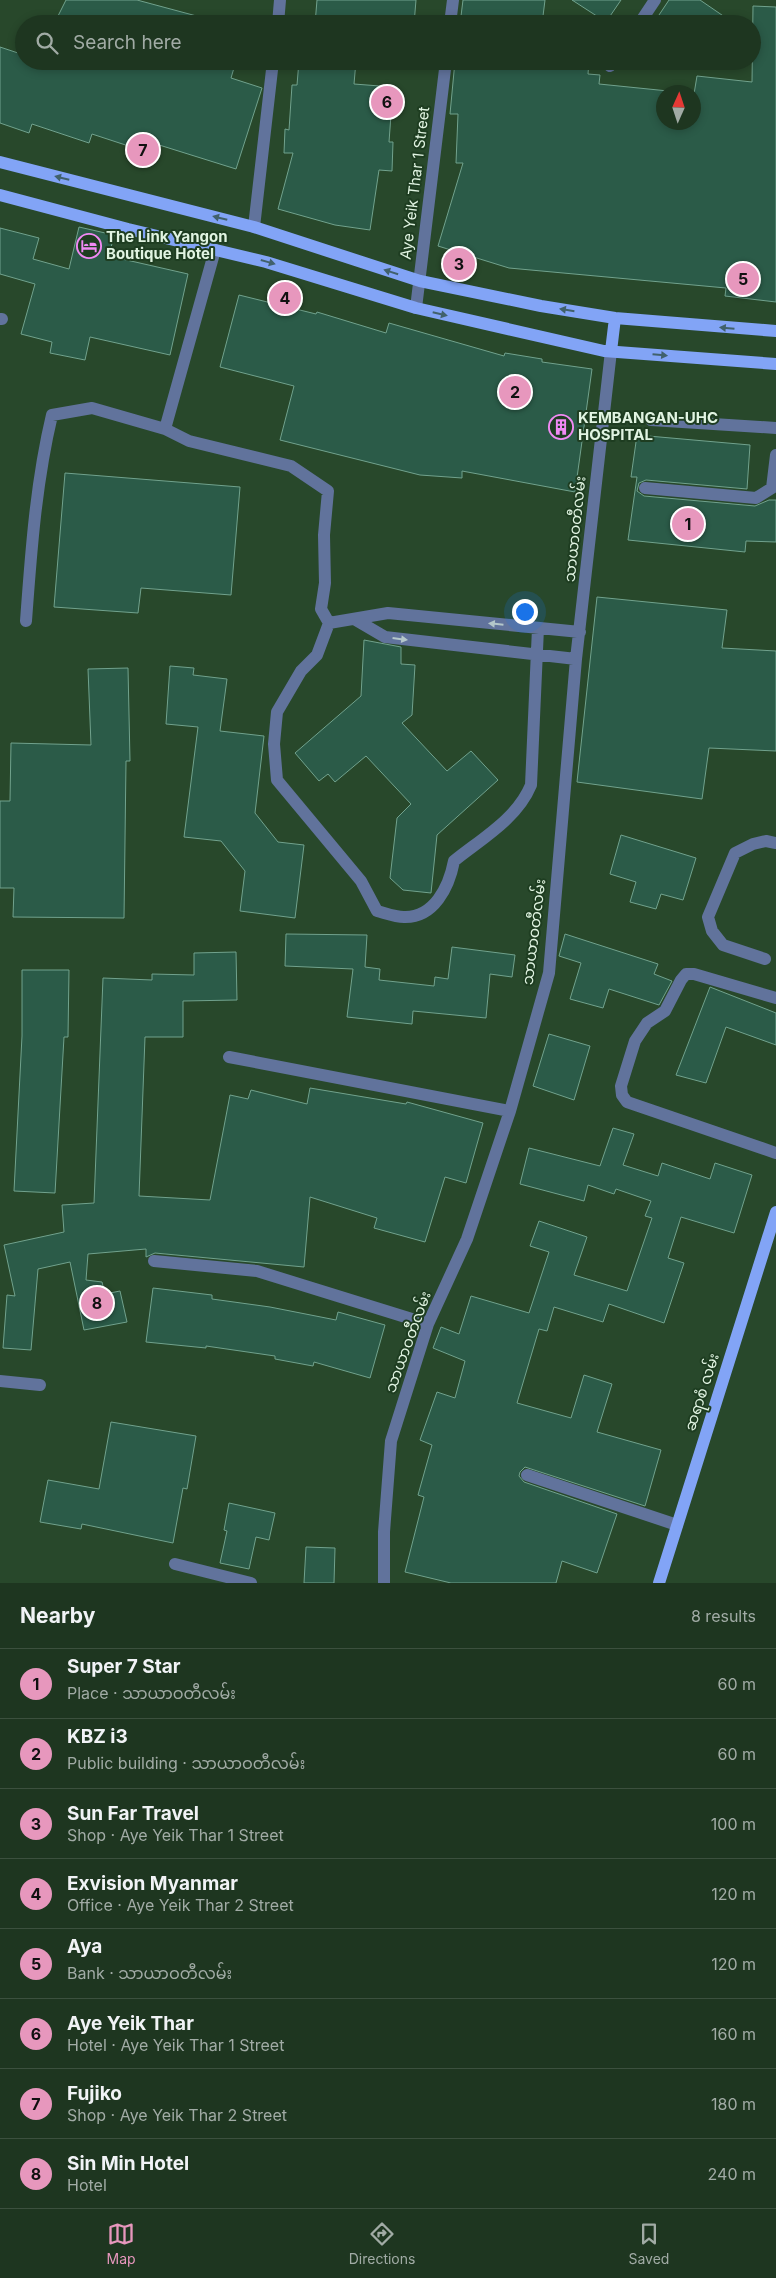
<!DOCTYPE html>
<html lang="en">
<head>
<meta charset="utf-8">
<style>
	body { margin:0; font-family:Inter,"Noto Sans Myanmar",sans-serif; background:#2b412d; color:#f1f3f6 }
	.compass { position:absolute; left:656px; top:85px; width:45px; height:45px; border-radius:50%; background:#1e3620; box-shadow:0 2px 8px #0003; rotate:3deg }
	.you { position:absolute; left:524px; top:611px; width:18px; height:18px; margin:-12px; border:4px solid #fff; border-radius:50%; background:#1a73e8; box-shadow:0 0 0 8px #1a73e833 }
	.badge { display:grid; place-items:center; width:32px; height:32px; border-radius:50%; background:#e797bd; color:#111; font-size:16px; font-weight:700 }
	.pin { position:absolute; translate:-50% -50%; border:2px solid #fff; box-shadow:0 1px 5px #0006 }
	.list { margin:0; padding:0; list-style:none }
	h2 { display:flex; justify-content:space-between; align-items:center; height:65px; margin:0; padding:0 20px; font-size:21px }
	h2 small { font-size:16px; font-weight:400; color:#a1aba5 }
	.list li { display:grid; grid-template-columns:32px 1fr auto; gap:15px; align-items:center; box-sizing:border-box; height:70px; padding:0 20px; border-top:1px solid #3c503e }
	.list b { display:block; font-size:19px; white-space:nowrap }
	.list p { margin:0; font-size:16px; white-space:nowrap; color:#a1aba5 }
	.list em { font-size:16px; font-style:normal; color:#a1aba5 }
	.icon { flex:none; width:28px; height:28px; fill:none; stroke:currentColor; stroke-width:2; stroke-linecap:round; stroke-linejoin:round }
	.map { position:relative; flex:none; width:776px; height:1583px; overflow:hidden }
	.search { position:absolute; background:#1e3620; box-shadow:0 2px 8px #0003; left:15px; right:15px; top:15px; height:55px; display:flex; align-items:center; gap:12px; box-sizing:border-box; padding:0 18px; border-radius:28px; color:#a1aba5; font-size:19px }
	.sheet { height:625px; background:#1e3620 }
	nav { display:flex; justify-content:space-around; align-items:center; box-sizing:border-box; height:70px; border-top:1px solid #3c503e; background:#1e3620; font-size:14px; color:#a1aba5 }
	nav a { display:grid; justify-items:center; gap:2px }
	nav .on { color:#e797bd }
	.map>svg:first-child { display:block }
	.building { fill:#2b5b48; stroke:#71a28d }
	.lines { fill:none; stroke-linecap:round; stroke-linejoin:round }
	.minor { stroke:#61739c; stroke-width:12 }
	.major { stroke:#82a4f6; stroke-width:12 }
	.oneway { fill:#41616c }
	.oneway2 { fill:#b4c7ca }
	.labels { text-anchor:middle; stroke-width:4; stroke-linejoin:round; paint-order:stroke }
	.street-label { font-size:15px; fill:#e1f4e2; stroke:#1e3d21 }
	.poi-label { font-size:15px; font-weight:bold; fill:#e1f4e2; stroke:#1e3d21; text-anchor:start }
</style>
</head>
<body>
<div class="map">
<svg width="776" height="1583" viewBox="0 0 776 1583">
	<rect width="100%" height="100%" fill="#28482b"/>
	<path class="building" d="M66 0H137L204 18 203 24H54Z
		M317 0H416L414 24H315Z
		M463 0H545L542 24H460Z
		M572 0H621L606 22Z
		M669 0H700L735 24H653Z
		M753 6 776 7V302L725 296 726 288 509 268 438 246 463 163H456L458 114H450L455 61H589L588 74 600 75 599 84 678 92H664V122H694V94L697 76 752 82Z
		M0 47 24 55V61H41L65 68 66 61H177L198 68 200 61H236L231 78 262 88 236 169 156 144 153 154 92 134 89 143 32 124 29 133 0 123Z
		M299 61H356L354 84 393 87 389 142H393L392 171 379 170 370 230 335 225 278 209 293 153H284L285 129 289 130 292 85H297Z
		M79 227 114 235 109 256 188 274 170 355 90 337 85 360 50 353 52 342 21 334 35 284 0 274V228L39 238 33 259 69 269Z
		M239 295 316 314 317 312 386 333 389 323 504 356 505 353 542 359V362L592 369 575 492 462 471V478L420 475 280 440 294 386 220 367Z
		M637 435 750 445 747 489 646 480 639 483 637 491 644 496 755 506 769 500H776V542L746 541 745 552 628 540 637 477H631Z
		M65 473 240 487 231 595 141 588 138 613 54 607Z
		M597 597 727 610 722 648 776 651V751L709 748 702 799 577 782Z
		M364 640 401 647V664L415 665 412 715 402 723 447 771 471 751 498 780 437 835 431 893 403 890 390 878 397 818 411 804 366 756 335 782 328 774 319 781 295 753 361 696Z
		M170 666 194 668 193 675 227 679 220 731 264 736 255 813 278 842 304 845 295 918 240 911 245 871 221 841 184 837 198 727 166 724Z
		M128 668 130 761H126L124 918 13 917 14 888H0V801H10L11 743 91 745 88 669Z
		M621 835 696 858 683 900 661 894 656 909 630 902 636 882 610 874Z
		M286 934 367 935 365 967 380 969 379 980 434 986 435 977 448 979 452 947 515 955 512 977 490 974 486 1018 413 1011 412 1024 347 1017 353 969 285 966Z
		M565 934 658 964 654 974 672 981 659 1005 609 989 603 1008 570 999 581 963 559 956Z
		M236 952 237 1000 183 1001V1037H145L139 1196 210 1200 230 1095 248 1099 251 1090 307 1104 310 1088 406 1104 407 1102 483 1123 466 1183 445 1177 425 1242 374 1228 377 1218 310 1197 304 1267 155 1253 146 1257V1249L88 1254 86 1280 102 1282 105 1294 120 1291 127 1322 84 1330 70 1262 38 1269 31 1350 3 1348 7 1295 15 1296 4 1245 64 1232 62 1205 94 1203 103 978 152 980V974L194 975V953Z
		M22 970H69L68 1037H64L55 1193 14 1191 22 1036Z
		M710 987 776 1013V1045L726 1027 706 1083 676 1075Z
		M549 1034 590 1046 574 1100 533 1086Z
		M613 1128 634 1134 623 1165 658 1176 662 1163 710 1179 715 1163 752 1175 734 1233 681 1217 668 1258 684 1263 664 1323 609 1304 603 1322 554 1307 547 1331 539 1329 517 1403 571 1418 584 1375 612 1384 597 1432 661 1450 645 1506 525 1467 520 1472 519 1476 524 1482 617 1514 597 1573 562 1561 556 1583H451L405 1572 424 1497 418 1495 432 1445 420 1440 437 1392 455 1398 465 1361 433 1348 441 1327 459 1334 471 1296 529 1313 549 1252 530 1246 539 1221 587 1237 574 1275 627 1291 652 1218 645 1216 651 1201 616 1189 614 1194 588 1185 584 1201 520 1184 529 1148 600 1166Z
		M153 1288 212 1295V1299L270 1307 336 1320 338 1312 385 1325 370 1378 314 1362 313 1366 275 1359V1356L206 1346V1348L146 1342Z
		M111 1422 196 1436 187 1489 183 1488 173 1543 82 1524 81 1529 40 1522 48 1480 99 1489Z
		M229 1503 275 1513 269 1540 256 1537 249 1569 220 1563 227 1531 224 1530Z
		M306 1547 335 1548 334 1583H304Z"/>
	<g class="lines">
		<path class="minor" d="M278 24 280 0
			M450 24 453 0
			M639 24 655 0
			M610 66 613 61
			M254 227 273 61
			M416 308 446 61
			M0 319H2
			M651 420 776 428
			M165 429 215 250
			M645 488 756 498 772 488 776 455
			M356 620 385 637 576 659
			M26 621C31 552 36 482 52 415L92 408 165 429 189 441 291 466 328 491 324 535 325 583 321 609 329 623 388 613 580 632
			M329 623 317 655 301 671 277 712 274 744 277 780 361 881 377 911C385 913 395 917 404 917 434 918 449 887 454 861 481 839 517 819 531 785L538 628
			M765 959 723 945 712 931 708 917 735 853 753 844 766 841 776 843
			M776 998 694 974H686L681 980 665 1011 647 1023 635 1041 621 1086 622 1095 627 1102 776 1153
			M229 1057 510 1111
			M154 1261 257 1271 428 1324
			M0 1381 40 1385
			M527 1475 677 1525
			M175 1564 251 1583
			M384 1583V1532L391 1441 428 1324 467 1239 510 1111 549 973 576 659 611 351"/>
		<path class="major" d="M0 162 254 227 420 281 541 306 615 318 776 331
			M0 195 128 229 266 262 416 308 604 351 776 364
			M611 351 615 318
			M659 1583 776 1212"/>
	</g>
	<defs><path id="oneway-solid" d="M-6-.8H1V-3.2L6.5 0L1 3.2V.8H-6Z" transform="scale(1.25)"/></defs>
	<g class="oneway">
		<use href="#oneway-solid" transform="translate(62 178) rotate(-166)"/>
		<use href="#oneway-solid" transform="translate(220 218) rotate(-166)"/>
		<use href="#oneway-solid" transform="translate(268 262) rotate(16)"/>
		<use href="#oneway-solid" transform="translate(391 272) rotate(-162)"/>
		<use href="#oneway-solid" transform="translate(567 310) rotate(-171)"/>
		<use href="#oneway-solid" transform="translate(440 314) rotate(13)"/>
		<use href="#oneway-solid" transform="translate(727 328) rotate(-175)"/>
		<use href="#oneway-solid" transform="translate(660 355) rotate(5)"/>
	</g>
	<g class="oneway2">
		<use href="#oneway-solid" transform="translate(496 624) rotate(-174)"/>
		<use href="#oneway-solid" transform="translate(400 639) rotate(7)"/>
	</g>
	<defs>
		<symbol id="hotel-ring" viewBox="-11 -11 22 22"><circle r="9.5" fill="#1e3d21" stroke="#f18af4" stroke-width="1.5"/><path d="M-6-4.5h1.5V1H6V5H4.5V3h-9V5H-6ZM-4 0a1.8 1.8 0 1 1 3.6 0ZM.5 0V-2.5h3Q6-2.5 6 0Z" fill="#f18af4"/></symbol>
		<symbol id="building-ring" viewBox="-11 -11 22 22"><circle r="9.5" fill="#1e3d21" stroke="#f18af4" stroke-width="1.5"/><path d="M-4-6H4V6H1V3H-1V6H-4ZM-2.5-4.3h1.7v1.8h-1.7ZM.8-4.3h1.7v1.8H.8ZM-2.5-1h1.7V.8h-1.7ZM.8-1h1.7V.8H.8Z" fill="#f18af4"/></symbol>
	</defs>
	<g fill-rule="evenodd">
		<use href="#hotel-ring" x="75" y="232" width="28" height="28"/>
		<use href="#building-ring" x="547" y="413" width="28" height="28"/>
	</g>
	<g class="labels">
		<g class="street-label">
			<text transform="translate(415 183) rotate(-83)" y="5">Aye Yeik Thar 1 Street</text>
			<text transform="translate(575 529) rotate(-84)" y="5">သာယာဝတီလမ်း</text>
			<text transform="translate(534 932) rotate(-83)" y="5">သာယာဝတီလမ်း</text>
			<text transform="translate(408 1342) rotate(-70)" y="5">သာယာဝတီလမ်း</text>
			<text transform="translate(702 1392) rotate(-72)" y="5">ဆရာစံ လမ်း</text>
		</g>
		<g class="poi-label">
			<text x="106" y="242">The Link Yangon<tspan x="106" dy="17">Boutique Hotel</tspan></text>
			<text x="578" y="423">KEMBANGAN-UHC<tspan x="578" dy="17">HOSPITAL</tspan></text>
		</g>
	</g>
</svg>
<svg class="compass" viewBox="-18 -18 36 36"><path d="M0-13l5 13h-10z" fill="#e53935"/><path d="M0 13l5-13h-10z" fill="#a1aba5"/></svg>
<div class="you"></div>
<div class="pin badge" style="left:688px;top:524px">1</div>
<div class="pin badge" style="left:515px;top:392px">2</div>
<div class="pin badge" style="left:459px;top:264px">3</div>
<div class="pin badge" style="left:285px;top:298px">4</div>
<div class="pin badge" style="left:743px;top:279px">5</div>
<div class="pin badge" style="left:387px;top:102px">6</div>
<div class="pin badge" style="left:143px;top:150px">7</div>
<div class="pin badge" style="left:97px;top:1303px">8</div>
<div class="search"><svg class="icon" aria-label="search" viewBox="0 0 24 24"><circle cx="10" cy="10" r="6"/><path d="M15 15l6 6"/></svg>Search here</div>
</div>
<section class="sheet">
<h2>Nearby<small>8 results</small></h2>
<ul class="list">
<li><span class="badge">1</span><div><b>Super 7 Star</b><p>Place · သာယာဝတီလမ်း</p></div><em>60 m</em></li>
<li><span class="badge">2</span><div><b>KBZ i3</b><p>Public building · သာယာဝတီလမ်း</p></div><em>60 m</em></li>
<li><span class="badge">3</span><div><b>Sun Far Travel</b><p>Shop · Aye Yeik Thar 1 Street</p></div><em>100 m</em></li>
<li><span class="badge">4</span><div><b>Exvision Myanmar</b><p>Office · Aye Yeik Thar 2 Street</p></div><em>120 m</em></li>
<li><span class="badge">5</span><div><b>Aya</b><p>Bank · သာယာဝတီလမ်း</p></div><em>120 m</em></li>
<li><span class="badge">6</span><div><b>Aye Yeik Thar</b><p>Hotel · Aye Yeik Thar 1 Street</p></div><em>160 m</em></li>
<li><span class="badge">7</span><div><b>Fujiko</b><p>Shop · Aye Yeik Thar 2 Street</p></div><em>180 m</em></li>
<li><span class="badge">8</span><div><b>Sin Min Hotel</b><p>Hotel</p></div><em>240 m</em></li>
</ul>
</section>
<nav>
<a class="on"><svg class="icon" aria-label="map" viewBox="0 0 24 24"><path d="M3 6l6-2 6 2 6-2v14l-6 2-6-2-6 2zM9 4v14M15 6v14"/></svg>Map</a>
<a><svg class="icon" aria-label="directions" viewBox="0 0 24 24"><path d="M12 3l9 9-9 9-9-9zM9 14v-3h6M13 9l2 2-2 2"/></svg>Directions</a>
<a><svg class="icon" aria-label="saved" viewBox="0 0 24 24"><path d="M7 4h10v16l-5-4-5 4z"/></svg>Saved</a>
</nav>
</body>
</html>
